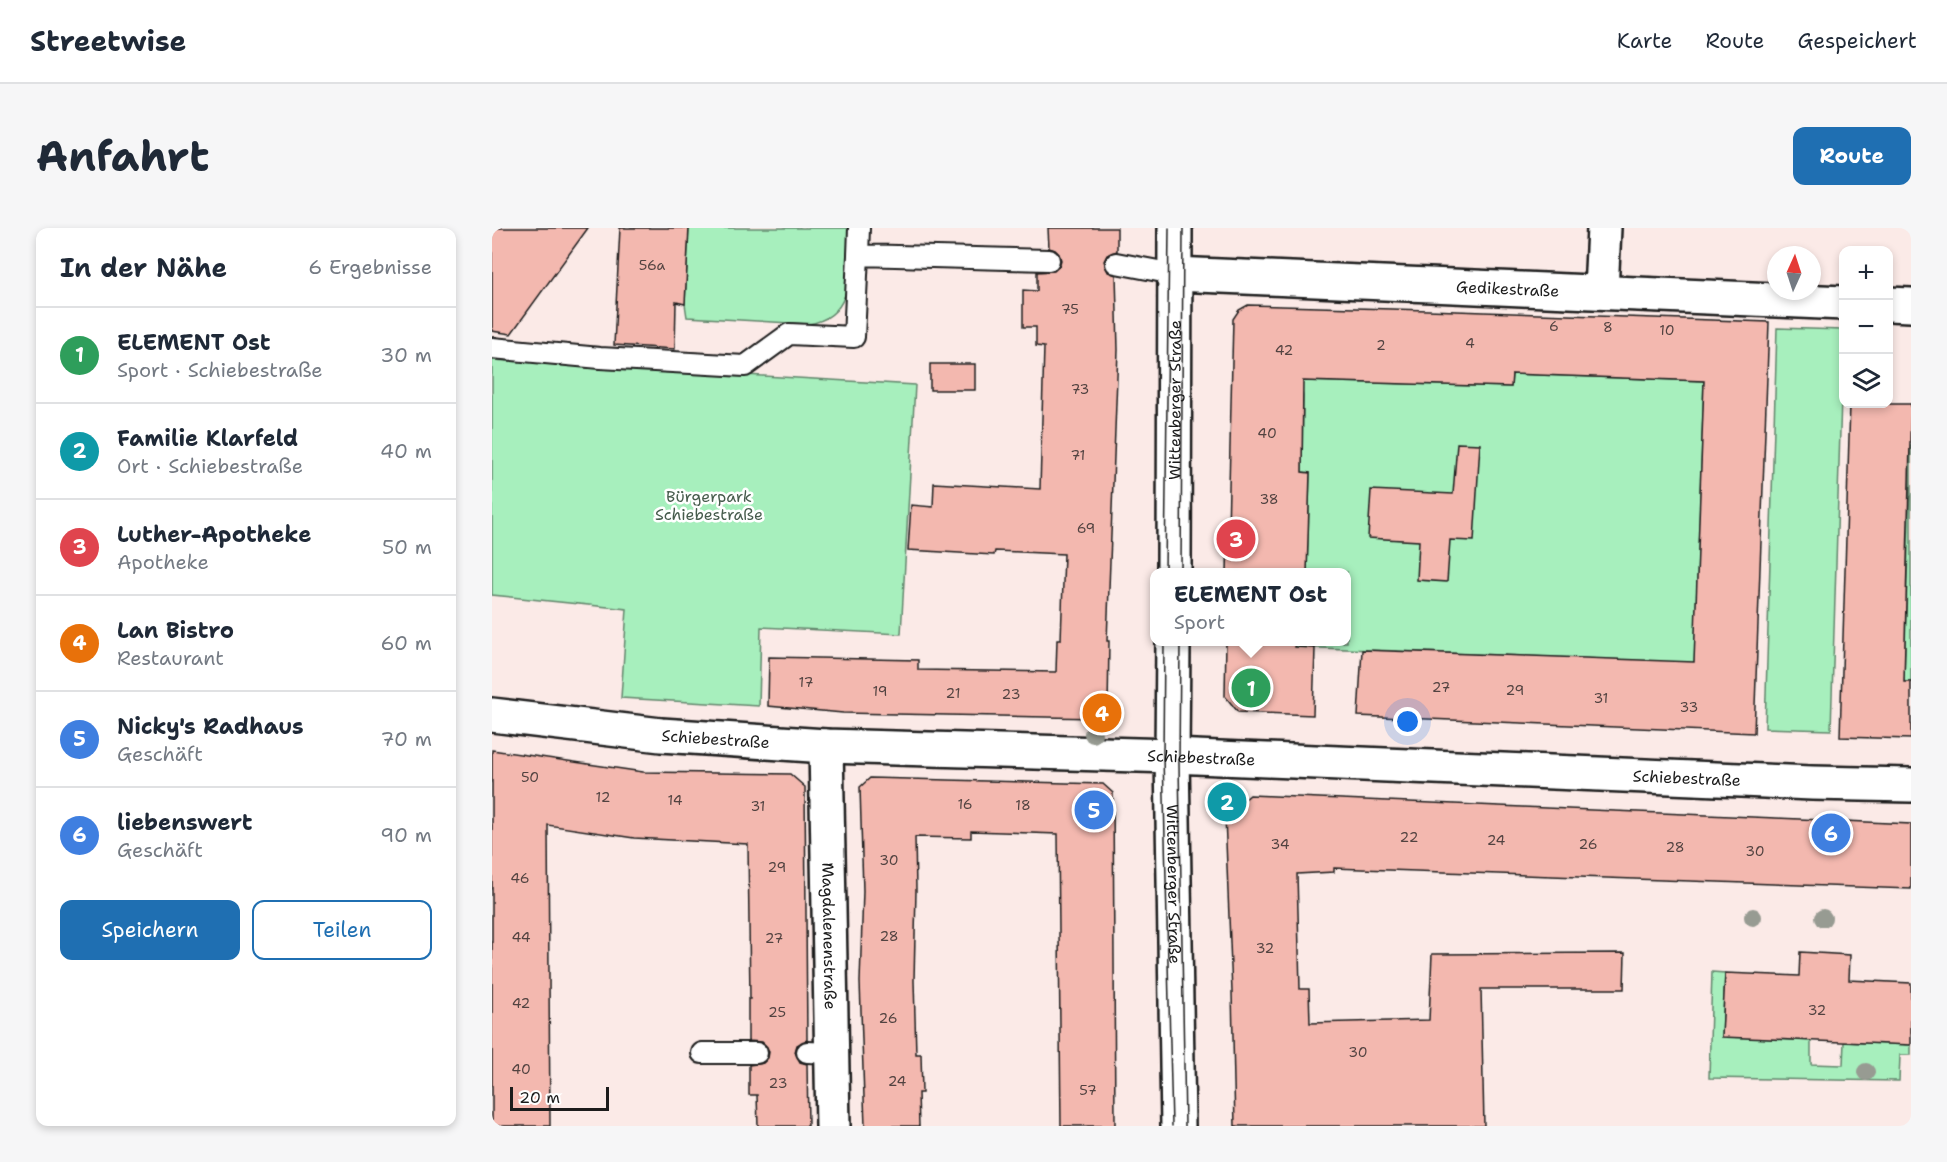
<!DOCTYPE html>
<html lang="de">
<head>
<meta charset="utf-8">
<style>
	body { margin:0; font-family:"Shantell Sans",sans-serif; background:#f6f6f7; color:#1f2937 }
	.controls { position:absolute; right:18px; top:18px; display:grid; overflow:hidden; border-radius:12px; box-shadow:0 3px 9px #0003 }
	.controls button { width:54px; height:54px; display:grid; place-items:center; padding:0; border:0; border-bottom:2px solid #e0e1e3; background:#fff; color:#1f2937; font:30px sans-serif }
	.compass { position:absolute; left:1275px; top:18px; width:54px; height:54px; border-radius:50%; background:#fff; box-shadow:0 3px 9px #0003; rotate:3deg }
	.scale { position:absolute; left:18px; bottom:15px; width:99px; box-sizing:border-box; padding-left:6px; border:3px solid #1c1c1c; border-top:0; font-size:16px; line-height:21px; white-space:nowrap; color:#1c1c1c; -webkit-text-stroke:4px #fff; paint-order:stroke }
	.you { position:absolute; left:916px; top:494px; width:21px; height:21px; margin:-15px; border:4px solid #fff; border-radius:50%; background:#1a73e8; box-shadow:0 0 0 9px #1a73e833 }
	.badge { display:grid; place-items:center; width:39px; height:39px; border-radius:50%; background:#1f6fb2; color:#fff; font-size:20px; font-weight:700 }
	.pin { position:absolute; translate:-50% -50%; border:3px solid #fff; box-shadow:0 2px 6px #0006 }
	.popup { position:absolute; left:658px; top:340px; width:201px; height:78px; box-sizing:border-box; display:grid; place-content:center; border-radius:12px; background:#fff; filter:drop-shadow(0 2px 4px #0005); font-size:20px; white-space:nowrap; color:#747a83 }
	.popup b { font-size:22px; color:#1f2937 }
	.popup::after { content:''; position:absolute; left:50%; top:100%; margin-left:-12px; border:12px solid transparent; border-top-color:#fff }
	.list { margin:0; padding:0; list-style:none }
	h2 { display:flex; justify-content:space-between; align-items:center; height:78px; margin:0; padding:0 24px; font-size:26px }
	h2 small { font-size:20px; font-weight:400; color:#747a83 }
	.list li { display:grid; grid-template-columns:39px 1fr auto; gap:18px; align-items:center; box-sizing:border-box; height:96px; padding:0 24px; border-top:2px solid #e0e1e3 }
	.list b { display:block; font-size:22px; white-space:nowrap }
	.list p { margin:0; font-size:20px; white-space:nowrap; color:#747a83 }
	.list em { font-size:20px; font-style:normal; color:#747a83 }
	.actions { display:flex; gap:12px; padding:18px 24px }
	.actions a { flex:1; padding:14px 0; border:2px solid #1f6fb2; border-radius:12px; text-align:center; font-size:21px; color:#1f6fb2 }
	.actions .main { background:#1f6fb2; color:#fff }
	.icon { flex:none; width:33px; height:33px; fill:none; stroke:currentColor; stroke-width:2; stroke-linecap:round; stroke-linejoin:round }
	.map { position:relative; flex:none; width:1419px; height:898px; overflow:hidden; border-radius:12px }
	header { display:flex; align-items:center; gap:36px; box-sizing:border-box; height:84px; padding:0 30px; background:#fff; border-bottom:2px solid #e0e1e3 }
	header strong { font-size:28px }
	nav { display:flex; gap:33px; margin-inline-start:auto; font-size:21px }
	.intro { display:flex; align-items:center; justify-content:space-between; box-sizing:border-box; height:144px; padding:0 36px }
	h1 { margin:0; font-size:42px }
	.button { padding:15px 27px; border-radius:12px; background:#1f6fb2; color:#fff; font-size:21px; font-weight:700 }
	main { display:flex; gap:36px; padding:0 36px }
	aside { flex:1; background:#fff; border-radius:12px; box-shadow:0 3px 9px #0003 }
	.map>svg:first-child { display:block }
	.green { fill:#a7efbd; stroke:#62866c; stroke-width:1.5 }
	.building { fill:#f3b8af; stroke:#1c1c1c; stroke-width:1.5 }
	.lines { fill:none; stroke-linecap:round; stroke-linejoin:round }
	.service-casing { stroke:#1c1c1c; stroke-width:24 }
	.minor-casing { stroke:#1c1c1c; stroke-width:38 }
	.secondary-casing { stroke:#1c1c1c; stroke-width:38 }
	.service { stroke:#fff; stroke-width:20 }
	.minor { stroke:#fff; stroke-width:33 }
	.secondary { stroke:#fff; stroke-width:33 }
	.tram { stroke:#1c1c1c; stroke-width:1.5 }
	.tree { fill:#979b92 }
	.labels { text-anchor:middle; stroke-width:5; stroke-linejoin:round; paint-order:stroke }
	.number-label { font-size:14px; fill:#524341 }
	.street-label { font-size:16px; fill:#1c1c1c; stroke:#fff }
	.park-label { font-size:16px; fill:#465b4c; stroke:#fff }
</style>
</head>
<body>
<header>
<strong>Streetwise</strong>
<nav><a>Karte</a><a>Route</a><a>Gespeichert</a></nav>
</header>
<div class="intro"><h1>Anfahrt</h1><a class="button">Route</a></div>
<main>
<aside>
<h2>In der Nähe<small>6 Ergebnisse</small></h2>
<ul class="list">
<li><span class="badge" style="background:#2e9e5b">1</span><div><b>ELEMENT Ost</b><p>Sport · Schiebestraße</p></div><em>30 m</em></li>
<li><span class="badge" style="background:#0f9aa8">2</span><div><b>Familie Klarfeld</b><p>Ort · Schiebestraße</p></div><em>40 m</em></li>
<li><span class="badge" style="background:#e0444e">3</span><div><b>Luther-Apotheke</b><p>Apotheke</p></div><em>50 m</em></li>
<li><span class="badge" style="background:#e8710a">4</span><div><b>Lan Bistro</b><p>Restaurant</p></div><em>60 m</em></li>
<li><span class="badge" style="background:#3f7fe0">5</span><div><b>Nicky's Radhaus</b><p>Geschäft</p></div><em>70 m</em></li>
<li><span class="badge" style="background:#3f7fe0">6</span><div><b>liebenswert</b><p>Geschäft</p></div><em>90 m</em></li>
</ul>
<div class="actions"><a class="main">Speichern</a><a>Teilen</a></div>
</aside>
<div class="map">
<svg width="1419" height="898" viewBox="0 0 1419 898">
	<rect width="100%" height="100%" fill="#fbeae7"/>
	<filter id="ink" filterUnits="userSpaceOnUse"><feTurbulence type="fractalNoise" baseFrequency=".0167" numOctaves="2"/><feDisplacementMap in="SourceGraphic" scale="12" xChannelSelector="R" yChannelSelector="G"/><feConvolveMatrix kernelMatrix="1 2 1 2 8 2 1 2 1" color-interpolation-filters="sRGB"/></filter>
	<g filter="url(#ink)">
		<path class="green" d="M197 0H357C356 39 366 88 316 96L195 89 193 76Z
			M1285 100 1351 102 1339 502 1273 500Z
			M0 132 423 157 409 406 269 399 267 478 129 470 135 381 0 367Z
			M1020 146 1212 153 1202 445 1161 433 803 419V414H855V344H815L818 245 810 244 811 168 808 153 1019 159Z
			M1419 217V454H1412Z
			M1220 744 1233 745 1230 808 1319 813V836L1351 837 1352 814 1419 817V827H1408L1407 853 1217 850Z"/>
		<path class="building" d="M0 0H96L19 106 0 103Z
			M128 0H197L193 76 184 74 183 121 122 117Z
			M556 0H625V23L615 27 612 33 616 44 624 47 626 122 615 413H617L616 481 604 490 351 485 276 478 277 429 426 432V442L564 444 565 412H569L572 326 503 323 502 327 416 322 419 277 441 279 442 255 548 261 552 119 544 118V99H531V62L545 63V44L562 43 567 38 569 32 567 26 563 22 557 20Z
			M756 77 936 82 1277 94 1262 505 866 488 870 422 1202 434 1212 153 1020 146 1019 159 811 153 810 244 818 245 815 345H735L741 91 747 82Z
			M438 136H483V162H438Z
			M1358 176H1419L1412 454H1419V511L1348 509Z
			M965 215 988 216 982 313 958 312 955 354 925 352 927 313 876 310 879 262 961 266Z
			M734 414H803V419L823 420 821 487 746 484 733 468Z
			M0 522 151 544 298 546 313 559 315 812 305 817 303 824 308 834 315 836 316 898H266L265 867H257V837L271 835 276 830 277 824 275 819 270 814 256 813V771H258L256 616 142 610 56 597 58 898H0Z
			M378 550 611 556 621 565 623 898H569L566 606 479 603V610L423 609 424 662 422 753 424 826H429L430 865H426L427 898H373L368 754 371 663 368 559Z
			M758 567 1419 596V661L842 640V644L805 646 808 761H817L818 795 937 792 940 726 1133 725 1132 761H989L992 898H743L740 764 733 588Z
			M1308 724 1358 727 1357 752 1419 755V817L1230 809 1233 745 1307 748Z"/>
		<g class="lines">
			<defs>
				<path id="service" d="M366 27 367 0
					M624 35 682 46
					M0 120 108 130 253 138 297 106 362 109 366 27 557 32
					M315 824 339 825
					M210 825H265"/>
				<g id="minor">
					<path id="s1" d="M682 46 1352 75"/>
					<path d="M1109 63 1112 0"/>
					<path d="M1396 76 1419 77"/>
					<path id="s2" d="M0 487 169 507 334 518 680 528 1320 555 1419 557"/>
					<path id="s3" d="M334 518 341 898"/>
				</g>
				<g id="secondary">
					<path id="s4" d="M682 344 683 0"/>
					<path id="s5" d="M681 414 680 528 686 898"/>
				</g>
			</defs>
			<use href="#service" class="service-casing"/>
			<use href="#minor" class="minor-casing"/>
			<use href="#secondary" class="secondary-casing"/>
			<use href="#service" class="service"/>
			<use href="#minor" class="minor"/>
			<use href="#secondary" class="secondary"/>
			<path class="tram" d="M673 344 677 0
				M689 344 691 0
				M672 414 671 528 680 898
				M688 414 687 536 693 898"/>
		</g>
		<g class="tree">
			<circle cx="601" cy="506" r="9"/>
			<circle cx="1261" cy="689" r="9"/>
			<circle cx="1331" cy="690" r="9"/>
			<circle cx="1374" cy="844" r="9"/>
		</g>
	</g>
	<g class="labels">
		<g class="number-label">
			<text x="160" y="42">56a</text>
			<text x="578" y="86">75</text>
			<text x="1062" y="103">6</text>
			<text x="1116" y="104">8</text>
			<text x="1175" y="107">10</text>
			<text x="978" y="120">4</text>
			<text x="889" y="122">2</text>
			<text x="792" y="127">42</text>
			<text x="588" y="166">73</text>
			<text x="775" y="210">40</text>
			<text x="586" y="232">71</text>
			<text x="777" y="276">38</text>
			<text x="594" y="305">69</text>
			<text x="314" y="459">17</text>
			<text x="949" y="464">27</text>
			<text x="1023" y="467">29</text>
			<text x="388" y="468">19</text>
			<text x="461" y="470">21</text>
			<text x="519" y="471">23</text>
			<text x="1109" y="475">31</text>
			<text x="1197" y="484">33</text>
			<text x="38" y="554">50</text>
			<text x="111" y="574">12</text>
			<text x="183" y="577">14</text>
			<text x="473" y="581">16</text>
			<text x="531" y="582">18</text>
			<text x="266" y="583">31</text>
			<text x="917" y="614">22</text>
			<text x="1004" y="617">24</text>
			<text x="788" y="621">34</text>
			<text x="1096" y="621">26</text>
			<text x="1183" y="624">28</text>
			<text x="1263" y="628">30</text>
			<text x="397" y="637">30</text>
			<text x="285" y="644">29</text>
			<text x="28" y="655">46</text>
			<text x="397" y="713">28</text>
			<text x="29" y="714">44</text>
			<text x="282" y="715">27</text>
			<text x="773" y="725">32</text>
			<text x="29" y="780">42</text>
			<text x="1325" y="787">32</text>
			<text x="285" y="789">25</text>
			<text x="396" y="795">26</text>
			<text x="866" y="829">30</text>
			<text x="29" y="846">40</text>
			<text x="405" y="858">24</text>
			<text x="286" y="860">23</text>
			<text x="596" y="867">57</text>
		</g>
		<g class="street-label">
			<text dy="6" stroke="none"><textPath href="#s1" startOffset="334">Gedikestraße</textPath></text>
			<text dy="6" stroke="none"><textPath href="#s4" startOffset="172">Wittenberger Straße</textPath></text>
			<text dy="6" stroke="none"><textPath href="#s2" startOffset="225">Schiebestraße</textPath></text>
			<text dy="6" stroke="none"><textPath href="#s2" startOffset="711">Schiebestraße</textPath></text>
			<text dy="6" stroke="none"><textPath href="#s2" startOffset="1197">Schiebestraße</textPath></text>
			<text dy="6" stroke="none"><textPath href="#s5" startOffset="242">Wittenberger Straße</textPath></text>
			<text dy="6" stroke="none"><textPath href="#s3" startOffset="190">Magdalenenstraße</textPath></text>
		</g>
		<g class="park-label">
			<text x="217" y="274">Bürgerpark<tspan x="217" dy="18">Schiebestraße</tspan></text>
		</g>
	</g>
</svg>
<div class="controls">
<button>+</button>
<button>−</button>
<button><svg class="icon" aria-label="layers" viewBox="0 0 24 24"><path d="M12 4l9 5-9 5-9-5zM3 14l9 5 9-5"/></svg></button>
</div>
<svg class="compass" viewBox="-18 -18 36 36"><path d="M0-13l5 13h-10z" fill="#e53935"/><path d="M0 13l5-13h-10z" fill="#747a83"/></svg>
<div class="scale">20 m</div>
<div class="you"></div>
<div class="pin badge" style="left:759px;top:460px;background:#2e9e5b">1</div>
<div class="popup"><b>ELEMENT Ost</b>Sport</div>
<div class="pin badge" style="left:735px;top:574px;background:#0f9aa8">2</div>
<div class="pin badge" style="left:744px;top:311px;background:#e0444e">3</div>
<div class="pin badge" style="left:610px;top:485px;background:#e8710a">4</div>
<div class="pin badge" style="left:602px;top:582px;background:#3f7fe0">5</div>
<div class="pin badge" style="left:1339px;top:605px;background:#3f7fe0">6</div>
</div>
</main>
</body>
</html>
